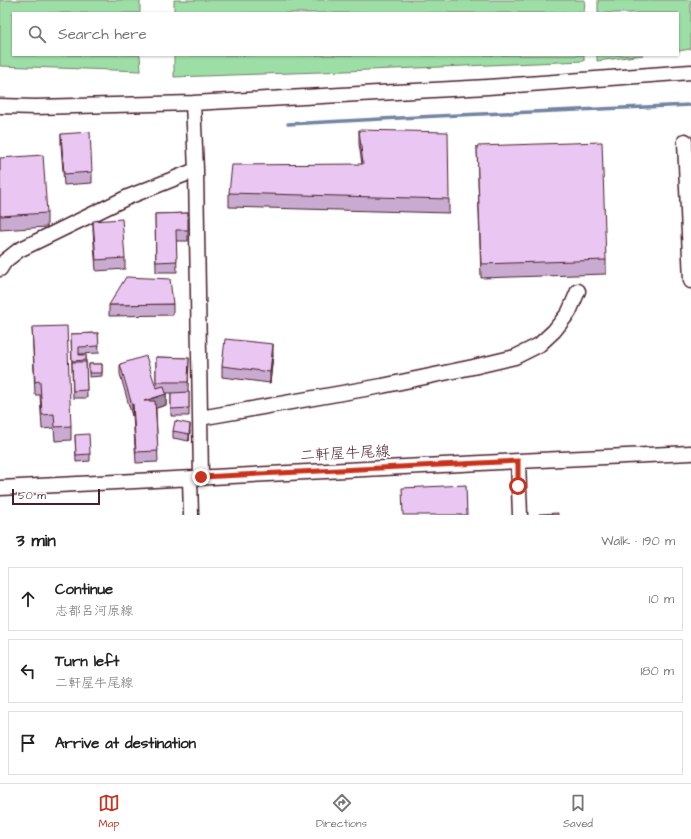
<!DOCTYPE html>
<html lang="en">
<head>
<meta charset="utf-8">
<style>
	body { margin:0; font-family:"Architects Daughter","Klee One",sans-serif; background:#f2f2f2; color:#222 }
	.scale { position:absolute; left:12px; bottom:10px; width:88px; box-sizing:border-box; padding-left:4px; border:2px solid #4a1f2b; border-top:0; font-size:11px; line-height:14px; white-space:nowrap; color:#4a1f2b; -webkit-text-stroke:3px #fff; paint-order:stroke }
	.stop { position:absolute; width:12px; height:12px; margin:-9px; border:3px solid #c8321e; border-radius:50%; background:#fff }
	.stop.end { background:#c8321e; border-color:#fff; box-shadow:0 1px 4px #0008 }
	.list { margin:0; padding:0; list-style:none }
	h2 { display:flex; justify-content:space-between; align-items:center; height:52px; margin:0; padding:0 16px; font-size:17px }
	h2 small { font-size:13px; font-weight:400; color:#767676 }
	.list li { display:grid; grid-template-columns:26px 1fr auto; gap:12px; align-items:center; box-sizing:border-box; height:64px; margin:0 8px 8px; padding:0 8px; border:1px solid #e0e0e0; border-radius:0px }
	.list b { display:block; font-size:15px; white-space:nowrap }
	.list p { margin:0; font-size:13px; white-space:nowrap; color:#767676 }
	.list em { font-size:13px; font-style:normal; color:#767676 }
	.icon { flex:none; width:22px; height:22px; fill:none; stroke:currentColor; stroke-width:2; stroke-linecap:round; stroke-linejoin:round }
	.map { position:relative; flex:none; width:691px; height:515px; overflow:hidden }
	.search { position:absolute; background:#fff; box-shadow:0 1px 3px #0004; left:12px; right:12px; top:12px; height:44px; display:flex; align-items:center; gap:10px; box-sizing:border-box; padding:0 14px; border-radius:0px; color:#767676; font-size:15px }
	.sheet { height:268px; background:#fff }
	nav { display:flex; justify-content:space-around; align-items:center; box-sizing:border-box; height:56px; border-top:1px solid #e0e0e0; background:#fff; font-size:11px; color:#767676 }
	nav a { display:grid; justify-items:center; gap:2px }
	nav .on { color:#c8321e }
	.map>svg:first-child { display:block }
	.green { fill:#9ddda6; stroke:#747e68 }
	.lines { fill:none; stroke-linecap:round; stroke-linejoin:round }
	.stream { stroke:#7384a0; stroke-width:3.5 }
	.minor-casing { stroke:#4a1f2b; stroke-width:17 }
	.minor { stroke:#fff; stroke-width:14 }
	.wall { fill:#c9abd1; stroke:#4a1f2b }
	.shaded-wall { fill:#a48baa; stroke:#4a1f2b }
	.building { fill:#eac7f3; stroke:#4a1f2b }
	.route { stroke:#c8321e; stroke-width:5 }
	.labels { text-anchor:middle; stroke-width:3.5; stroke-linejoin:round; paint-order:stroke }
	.street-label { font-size:15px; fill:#4a1f2b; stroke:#fff }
</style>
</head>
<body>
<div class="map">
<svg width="691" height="515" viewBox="0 0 691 515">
	<rect width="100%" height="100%" fill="#fff"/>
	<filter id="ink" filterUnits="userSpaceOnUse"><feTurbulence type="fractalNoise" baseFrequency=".025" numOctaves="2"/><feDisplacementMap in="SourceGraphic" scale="8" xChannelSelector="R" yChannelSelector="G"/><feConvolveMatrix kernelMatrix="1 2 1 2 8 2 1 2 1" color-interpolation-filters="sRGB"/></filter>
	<g filter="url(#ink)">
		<path class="green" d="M0 0H140V13H13V55H140L141 71 0 66Z
			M174 0H585L584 13H174Z
			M598 0H691V49L678 51V13H598Z
			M174 55H584V61L321 72 174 77Z
			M597 55H643L597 61Z"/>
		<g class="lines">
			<path class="stream" d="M288 124 437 116 691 105"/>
			<defs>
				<path id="minor" d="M193 103 196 170 201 477
					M0 106 35 107 193 103 488 87 691 72
					M685 141 691 281
					M0 269 5 261 19 250 128 197 196 170
					M200 418 382 386 473 367 515 357 539 345 554 331 569 312 578 291
					M518 461 520 515
					M190 479 191 515
					M0 488 518 461 691 453"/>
			</defs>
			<use href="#minor" class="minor-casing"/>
			<use href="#minor" class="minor"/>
		</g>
		<path class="wall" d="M359 130 449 199V213L229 207V193L362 164 359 144Z
			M61 134 92 172V183L64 185 61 145Z
			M477 146 606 260V274L481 278Z
			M0 158 47 213V227L0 230Z
			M188 213V241H176L177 272H156L155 214Z
			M93 221 125 258V269L96 271 93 231Z
			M173 304V315L109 316V305Z
			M32 327 71 426V440L55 441 54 428 42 429 40 395H35Z
			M98 333 99 353 79 354V355H86L87 398H73L72 368 71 334Z
			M273 355 270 383 222 377V366Z
			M156 357 189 358 188 392H189V416H171V393H166V405L156 408 158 462 136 463 133 415 132 416 120 374V364L156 388Z
			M89 364H102V376L89 377Z
			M173 431H190L189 441 173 438Z
			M75 435 90 454V461L76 462Z"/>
		<path class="shaded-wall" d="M273 344V355L270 383V372Z
			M166 394V405L144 412V401Z
			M133 404V415L132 416V405Z
			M190 424V431L189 441V434Z"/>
		<path class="building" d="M359 130 448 132 449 199 229 193 232 165 363 164Z
			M90 132 92 172 64 174 61 134Z
			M602 142 606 260 481 264 477 146Z
			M43 155 47 213 0 216V158Z
			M188 213V230H176L177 261 156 262 155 214Z
			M122 219 125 258 96 260 93 221Z
			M126 277 170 279 173 304 109 305Z
			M67 326 71 426 55 427 54 414 42 415 40 381 35 382 32 327Z
			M98 333 99 346 79 347V355H86V360L72 361 71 334Z
			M225 339 273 344 270 372 222 366Z
			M146 356 156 388 164 386 166 394 144 401H155L158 451 136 452 133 404 132 405 120 364Z
			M156 357 189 358 188 382H156Z
			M72 362H86L87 390 73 391Z
			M89 364H102V373H89Z
			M189 392V408L171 409V393Z
			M175 421 190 424 189 434 173 431Z
			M89 434 90 454 76 455 75 435Z
			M466 485 467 515H403L402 488Z
			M558 513V515H539V514Z"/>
	</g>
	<g class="lines" filter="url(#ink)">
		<path class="route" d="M201 477 518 461V486"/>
	</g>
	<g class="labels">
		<g class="street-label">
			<text transform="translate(345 453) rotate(-3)" y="5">二軒屋牛尾線</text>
		</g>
	</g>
</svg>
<div class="scale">50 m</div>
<div class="stop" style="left:518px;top:486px"></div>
<div class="stop end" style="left:201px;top:477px"></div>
<div class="search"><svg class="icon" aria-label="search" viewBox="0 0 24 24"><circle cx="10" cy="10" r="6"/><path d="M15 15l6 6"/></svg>Search here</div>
</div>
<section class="sheet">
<h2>3 min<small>Walk · 190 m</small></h2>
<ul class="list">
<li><svg class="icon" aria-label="ahead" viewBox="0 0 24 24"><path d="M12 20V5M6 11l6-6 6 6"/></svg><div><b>Continue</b><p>志都呂河原線</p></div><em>10 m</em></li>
<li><svg class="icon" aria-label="left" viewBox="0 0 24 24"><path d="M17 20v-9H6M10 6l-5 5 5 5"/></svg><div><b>Turn left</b><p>二軒屋牛尾線</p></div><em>180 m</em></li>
<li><svg class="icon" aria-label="arrive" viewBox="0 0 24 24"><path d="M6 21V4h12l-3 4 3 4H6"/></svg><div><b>Arrive at destination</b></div></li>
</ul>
</section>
<nav>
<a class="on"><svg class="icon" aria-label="map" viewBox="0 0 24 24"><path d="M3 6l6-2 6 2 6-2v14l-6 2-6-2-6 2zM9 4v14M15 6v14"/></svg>Map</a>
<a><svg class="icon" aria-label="directions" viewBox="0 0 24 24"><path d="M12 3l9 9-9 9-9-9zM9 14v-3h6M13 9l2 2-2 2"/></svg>Directions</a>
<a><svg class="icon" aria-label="saved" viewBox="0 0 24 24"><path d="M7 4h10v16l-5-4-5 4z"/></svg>Saved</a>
</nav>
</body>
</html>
